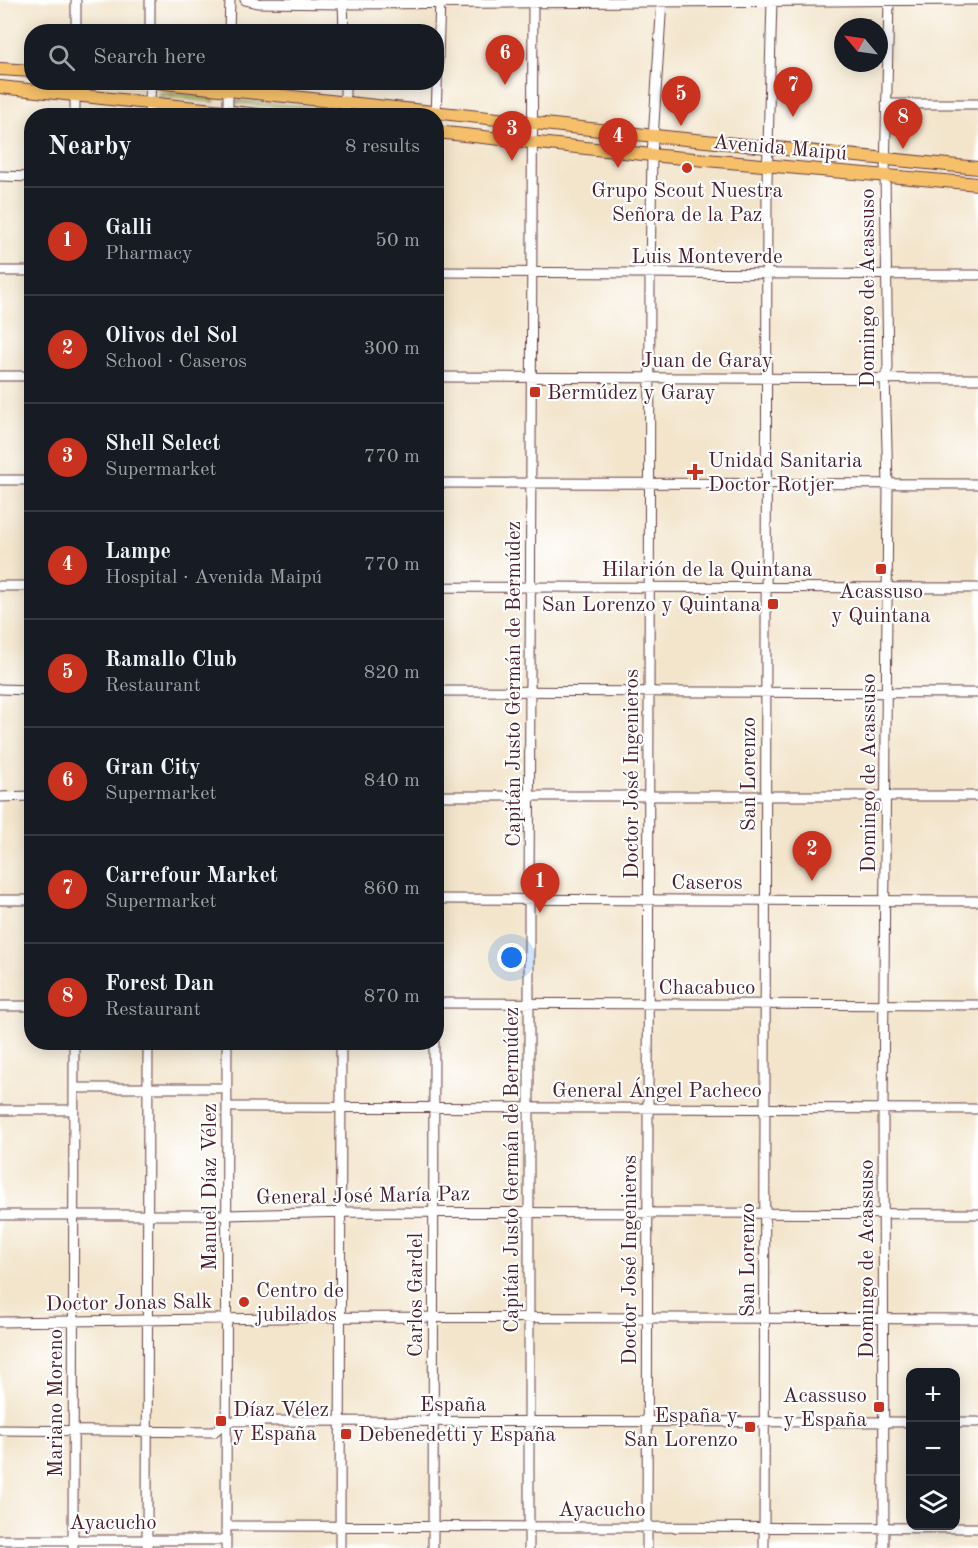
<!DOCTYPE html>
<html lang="en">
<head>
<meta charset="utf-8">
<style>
	body { margin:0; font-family:"Old Standard TT",serif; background:#242831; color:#f1f3f6 }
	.controls { position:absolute; right:18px; bottom:18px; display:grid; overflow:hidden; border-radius:12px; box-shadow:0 3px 15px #0003 }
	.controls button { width:54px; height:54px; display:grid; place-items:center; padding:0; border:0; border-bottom:2px solid #363941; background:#171b24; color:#f1f3f6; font:30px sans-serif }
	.compass { position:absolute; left:834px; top:18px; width:54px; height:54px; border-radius:50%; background:#171b24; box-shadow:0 3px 15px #0003; rotate:299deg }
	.you { position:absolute; left:512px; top:958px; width:21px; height:21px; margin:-15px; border:4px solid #fff; border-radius:50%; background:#1a73e8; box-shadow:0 0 0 9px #1a73e833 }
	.badge { display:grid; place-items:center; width:39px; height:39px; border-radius:50%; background:#c8321e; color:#fff; font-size:20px; font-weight:700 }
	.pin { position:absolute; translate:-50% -50px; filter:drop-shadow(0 2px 3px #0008) }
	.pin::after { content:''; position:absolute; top:32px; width:21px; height:18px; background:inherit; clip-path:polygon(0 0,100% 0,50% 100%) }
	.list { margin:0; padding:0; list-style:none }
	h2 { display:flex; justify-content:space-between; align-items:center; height:78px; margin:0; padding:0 24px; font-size:26px }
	h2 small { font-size:20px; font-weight:400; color:#9ea1a6 }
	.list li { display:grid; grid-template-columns:39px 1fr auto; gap:18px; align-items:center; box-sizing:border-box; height:108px; padding:0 24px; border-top:2px solid #363941 }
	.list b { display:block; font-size:22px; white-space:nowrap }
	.list p { margin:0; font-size:20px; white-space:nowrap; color:#9ea1a6 }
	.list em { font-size:20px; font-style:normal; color:#9ea1a6 }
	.icon { flex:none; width:33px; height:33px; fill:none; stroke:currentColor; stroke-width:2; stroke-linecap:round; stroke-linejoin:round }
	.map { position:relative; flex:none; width:978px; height:1548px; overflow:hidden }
	.search { position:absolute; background:#171b24; box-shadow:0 3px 15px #0003; left:24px; top:24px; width:420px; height:66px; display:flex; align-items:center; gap:15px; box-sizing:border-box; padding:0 21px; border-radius:24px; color:#9ea1a6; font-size:22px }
	.panel { position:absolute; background:#171b24; box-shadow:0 3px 15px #0003; left:24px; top:108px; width:420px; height:942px; border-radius:24px }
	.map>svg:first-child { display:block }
	.green { fill:#c5d375; stroke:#887950; stroke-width:1.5 }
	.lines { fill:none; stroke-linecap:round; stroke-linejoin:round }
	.minor-casing { stroke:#633d43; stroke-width:11 }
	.major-casing { stroke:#633d43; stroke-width:14 }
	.minor { stroke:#fff; stroke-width:9 }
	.major { stroke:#f6c06b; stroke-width:12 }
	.poi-dot { fill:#c8321e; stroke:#fff; stroke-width:2 }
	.labels { text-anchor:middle; stroke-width:4.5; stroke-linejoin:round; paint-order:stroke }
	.street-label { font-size:21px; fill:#4a1f2b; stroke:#fff }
	.poi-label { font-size:21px; fill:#4a1f2b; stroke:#fff; text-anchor:start }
</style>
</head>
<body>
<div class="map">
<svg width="978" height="1548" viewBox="0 0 978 1548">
	<rect width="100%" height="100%" fill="#fff"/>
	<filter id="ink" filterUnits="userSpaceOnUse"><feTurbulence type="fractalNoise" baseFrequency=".0167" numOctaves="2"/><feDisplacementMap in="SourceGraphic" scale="12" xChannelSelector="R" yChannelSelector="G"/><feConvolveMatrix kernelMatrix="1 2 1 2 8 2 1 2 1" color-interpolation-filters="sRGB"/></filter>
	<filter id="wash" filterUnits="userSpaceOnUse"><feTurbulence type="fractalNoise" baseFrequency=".008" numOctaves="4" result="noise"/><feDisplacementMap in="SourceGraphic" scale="24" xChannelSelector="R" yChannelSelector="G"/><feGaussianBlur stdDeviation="1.35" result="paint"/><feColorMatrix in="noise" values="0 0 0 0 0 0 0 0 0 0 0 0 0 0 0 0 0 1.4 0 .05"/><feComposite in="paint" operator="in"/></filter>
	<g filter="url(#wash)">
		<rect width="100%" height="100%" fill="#f3e5cc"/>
		<path class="green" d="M161 92 214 98V102L160 96Z
			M237 100 332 109V113L237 103Z"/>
	</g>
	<g filter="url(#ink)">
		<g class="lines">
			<defs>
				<path id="minor" d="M150 0V32
					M245 0 257 3 343 4 978 0
					M343 0 344 32
					M76 32V0
					M229 32 230 0
					M228 82V116
					M886 104H978
					M75 116V82
					M149 116 151 82
					M345 116V82
					M436 116 440 0
					M0 176 32 177
					M0 271H32
					M436 272 978 275
					M436 336V363
					M0 376H32
					M436 377 978 379
					M0 480H32
					M436 483 978 484
					M436 538V613
					M0 586H32
					M436 587 978 588
					M0 689 32 690
					M436 691 978 693
					M436 796H978
					M0 797 32 796
					M436 899 978 901
					M0 900H32
					M436 1003 978 1005
					M0 1006H32
					M74 1088H227
					M227 1107 978 1109
					M0 1110H74
					M0 1215H227L350 1212 978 1214
					M0 1322 341 1317 978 1319
					M956 1422H978
					M0 1430 214 1432 226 1421 910 1422
					M226 1526 978 1528
					M0 1540H226
					M73 1548 74 1042
					M147 1548 148 1042
					M226 1548 227 1042
					M340 1548 341 1042
					M433 1548 434 1042
					M529 1548V899L533 0
					M647 1548 650 274 652 155 662 0
					M764 1548 767 183 772 0
					M884 1548 883 1109 888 484 885 377 888 368 885 175 889 0"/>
				<path id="major" d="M0 69 32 71
					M155 82 655 136 978 168
					M0 87 269 116
					M436 132 661 156 978 184"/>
			</defs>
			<use href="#minor" class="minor-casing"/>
			<use href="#major" class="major-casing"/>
			<use href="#minor" class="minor"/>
			<use href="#major" class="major"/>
		</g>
	</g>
	<g class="poi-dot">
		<circle cx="687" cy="168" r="6"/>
		<rect x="529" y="386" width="12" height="12" rx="3"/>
		<path d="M692 463h6v6h6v6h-6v6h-6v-6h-6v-6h6z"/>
		<rect x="875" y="563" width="12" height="12" rx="3"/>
		<rect x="767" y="598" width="12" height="12" rx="3"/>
		<circle cx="244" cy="1302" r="6"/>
		<rect x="873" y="1401" width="12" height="12" rx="3"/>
		<rect x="215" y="1415" width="12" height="12" rx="3"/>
		<rect x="744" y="1421" width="12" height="12" rx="3"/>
		<rect x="340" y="1428" width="12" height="12" rx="3"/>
	</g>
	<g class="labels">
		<g class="street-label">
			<text transform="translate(780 147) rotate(5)" y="7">Avenida Maipú</text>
			<text x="707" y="263">Luis Monteverde</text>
			<text transform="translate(867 288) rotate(-90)" y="7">Domingo de Acassuso</text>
			<text x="707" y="367">Juan de Garay</text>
			<text x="707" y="576">Hilarión de la Quintana</text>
			<text transform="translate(513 684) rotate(-90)" y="7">Capitán Justo Germán de Bermúdez</text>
			<text transform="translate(868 773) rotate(-90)" y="7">Domingo de Acassuso</text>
			<text transform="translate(631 774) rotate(-90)" y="7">Doctor José Ingenieros</text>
			<text transform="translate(748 774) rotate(-90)" y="7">San Lorenzo</text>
			<text x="707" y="889">Caseros</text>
			<text x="707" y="994">Chacabuco</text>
			<text x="657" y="1097">General Ángel Pacheco</text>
			<text transform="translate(511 1170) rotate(-90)" y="7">Capitán Justo Germán de Bermúdez</text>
			<text transform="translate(209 1187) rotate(-90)" y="7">Manuel Díaz Vélez</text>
			<text transform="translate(363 1195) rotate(-1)" y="7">General José María Paz</text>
			<text transform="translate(866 1259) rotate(-90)" y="7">Domingo de Acassuso</text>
			<text transform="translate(629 1260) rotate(-90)" y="7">Doctor José Ingenieros</text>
			<text transform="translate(747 1260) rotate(-90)" y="7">San Lorenzo</text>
			<text transform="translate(415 1295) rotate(-90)" y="7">Carlos Gardel</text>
			<text transform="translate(129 1302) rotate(-1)" y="7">Doctor Jonas Salk</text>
			<text transform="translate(55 1403) rotate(-90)" y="7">Mariano Moreno</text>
			<text x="453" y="1411">España</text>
			<text x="602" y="1516">Ayacucho</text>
			<text x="113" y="1529">Ayacucho</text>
		</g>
		<g class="poi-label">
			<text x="687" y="197" text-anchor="middle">Grupo Scout Nuestra<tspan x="687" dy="24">Señora de la Paz</tspan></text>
			<text x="547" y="399">Bermúdez y Garay</text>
			<text x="708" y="467">Unidad Sanitaria<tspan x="708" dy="24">Doctor Rotjer</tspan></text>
			<text x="881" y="598" text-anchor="middle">Acassuso<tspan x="881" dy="24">y Quintana</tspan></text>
			<text x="761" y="611" text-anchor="end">San Lorenzo y Quintana</text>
			<text x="256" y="1297">Centro de<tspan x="256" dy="24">jubilados</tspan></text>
			<text x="867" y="1402" text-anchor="end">Acassuso<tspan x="867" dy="24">y España</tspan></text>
			<text x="233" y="1416">Díaz Vélez<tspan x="233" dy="24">y España</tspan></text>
			<text x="738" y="1422" text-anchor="end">España y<tspan x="738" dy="24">San Lorenzo</tspan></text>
			<text x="358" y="1441">Debenedetti y España</text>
		</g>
	</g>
</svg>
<div class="controls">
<button>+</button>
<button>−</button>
<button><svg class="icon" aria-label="layers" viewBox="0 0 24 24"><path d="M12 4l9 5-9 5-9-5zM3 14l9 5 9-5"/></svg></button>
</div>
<svg class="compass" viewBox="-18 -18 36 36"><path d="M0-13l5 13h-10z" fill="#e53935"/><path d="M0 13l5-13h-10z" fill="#9ea1a6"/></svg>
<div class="you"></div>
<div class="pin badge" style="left:540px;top:913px">1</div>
<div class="pin badge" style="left:812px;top:881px">2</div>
<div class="pin badge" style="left:512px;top:161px">3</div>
<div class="pin badge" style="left:618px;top:168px">4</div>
<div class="pin badge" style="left:681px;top:126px">5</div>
<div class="pin badge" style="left:505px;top:85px">6</div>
<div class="pin badge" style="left:793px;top:117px">7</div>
<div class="pin badge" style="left:903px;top:149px">8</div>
<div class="search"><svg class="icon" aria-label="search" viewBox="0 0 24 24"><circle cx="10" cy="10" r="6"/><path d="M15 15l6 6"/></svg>Search here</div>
<section class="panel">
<h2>Nearby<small>8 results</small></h2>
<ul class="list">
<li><span class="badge">1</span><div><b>Galli</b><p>Pharmacy</p></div><em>50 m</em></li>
<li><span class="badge">2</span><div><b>Olivos del Sol</b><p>School · Caseros</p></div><em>300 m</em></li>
<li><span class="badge">3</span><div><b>Shell Select</b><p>Supermarket</p></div><em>770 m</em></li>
<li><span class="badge">4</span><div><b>Lampe</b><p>Hospital · Avenida Maipú</p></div><em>770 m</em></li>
<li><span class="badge">5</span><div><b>Ramallo Club</b><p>Restaurant</p></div><em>820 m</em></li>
<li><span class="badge">6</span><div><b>Gran City</b><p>Supermarket</p></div><em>840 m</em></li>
<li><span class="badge">7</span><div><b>Carrefour Market</b><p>Supermarket</p></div><em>860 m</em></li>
<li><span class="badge">8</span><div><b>Forest Dan</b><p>Restaurant</p></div><em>870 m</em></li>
</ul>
</section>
</div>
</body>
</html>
